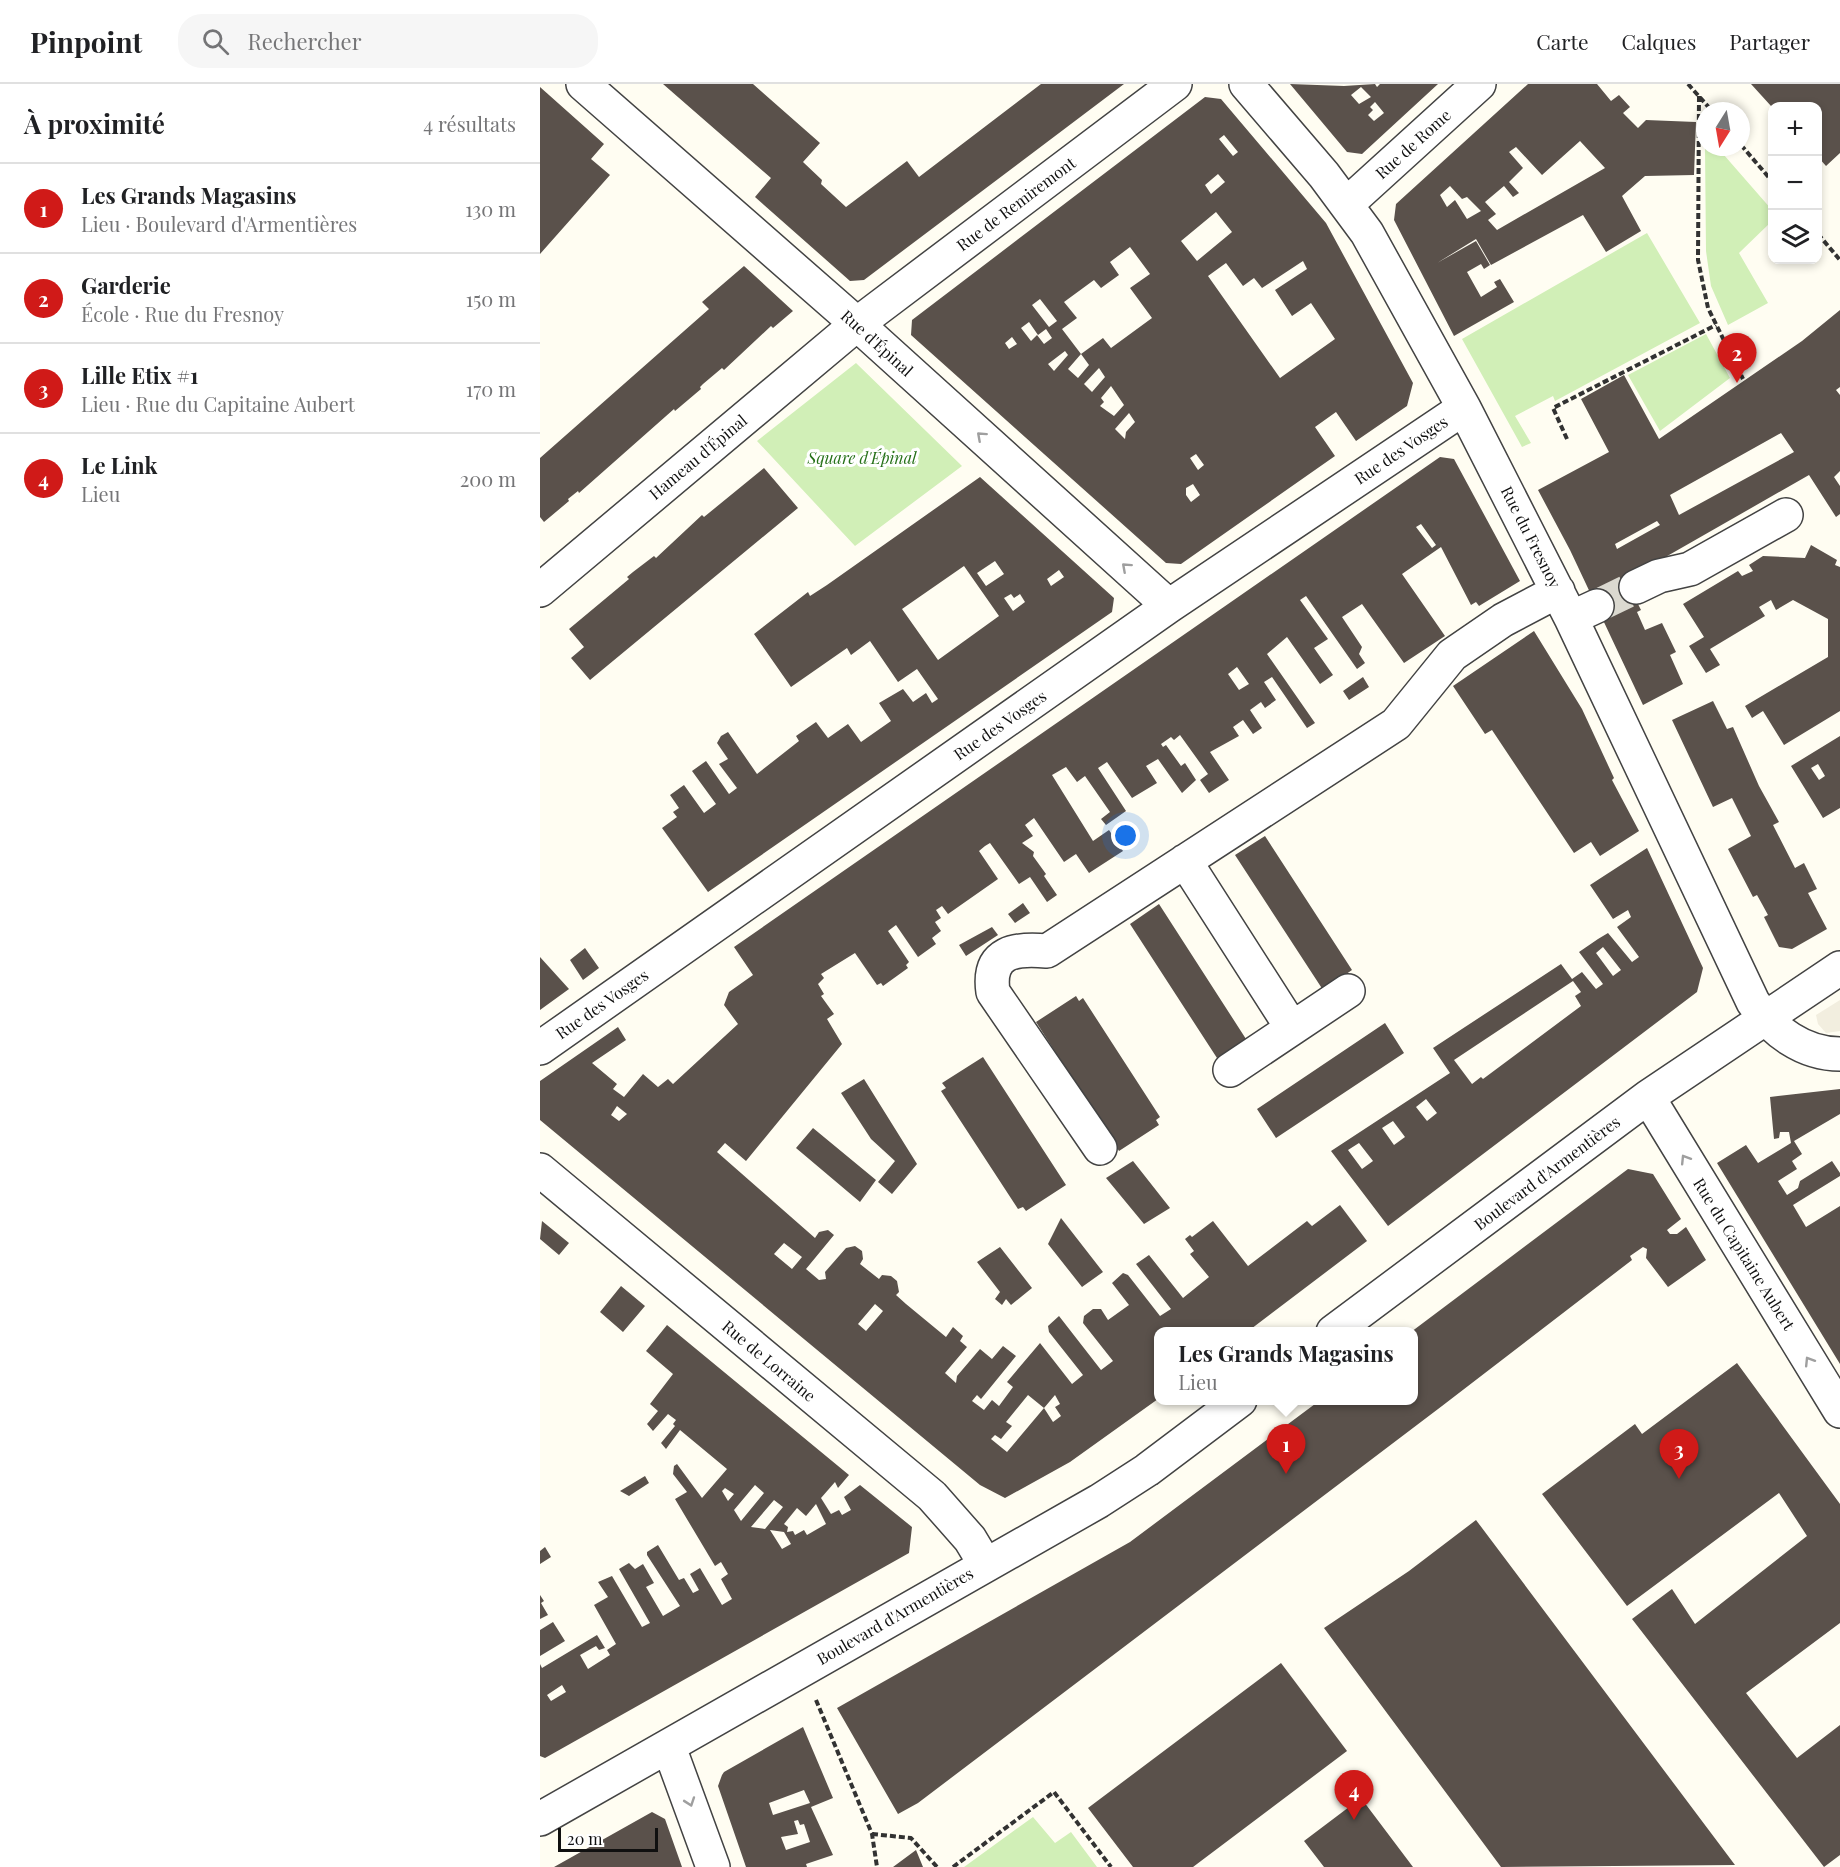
<!DOCTYPE html>
<html lang="fr">
<head>
<meta charset="utf-8">
<style>
	body { margin:0; font-family:"Playfair Display",serif; background:#f6f6f6; color:#202124 }
	.controls { position:absolute; right:18px; top:18px; display:grid; overflow:hidden; border-radius:12px; box-shadow:0 3px 9px #0003 }
	.controls button { width:54px; height:54px; display:grid; place-items:center; padding:0; border:0; border-bottom:2px solid #e0e0e0; background:#fff; color:#202124; font:30px sans-serif }
	.compass { position:absolute; left:1156px; top:18px; width:54px; height:54px; border-radius:50%; background:#fff; box-shadow:0 3px 9px #0003; rotate:191deg }
	.scale { position:absolute; left:18px; bottom:15px; width:100px; box-sizing:border-box; padding-left:6px; border:3px solid #101010; border-top:0; font-size:16px; line-height:21px; white-space:nowrap; color:#101010; -webkit-text-stroke:4px #fff; paint-order:stroke }
	.you { position:absolute; left:586px; top:752px; width:21px; height:21px; margin:-15px; border:4px solid #fff; border-radius:50%; background:#1a73e8; box-shadow:0 0 0 9px #1a73e833 }
	.badge { display:grid; place-items:center; width:39px; height:39px; border-radius:50%; background:#d01a18; color:#fff; font-size:20px; font-weight:700 }
	.pin { position:absolute; translate:-50% -50px; filter:drop-shadow(0 2px 3px #0008) }
	.pin::after { content:''; position:absolute; top:32px; width:21px; height:18px; background:inherit; clip-path:polygon(0 0,100% 0,50% 100%) }
	.popup { position:absolute; left:614px; top:1243px; width:264px; height:78px; box-sizing:border-box; display:grid; place-content:center; border-radius:12px; background:#fff; filter:drop-shadow(0 2px 4px #0005); font-size:20px; white-space:nowrap; color:#757577 }
	.popup b { font-size:22px; color:#202124 }
	.popup::after { content:''; position:absolute; left:50%; top:100%; margin-left:-12px; border:12px solid transparent; border-top-color:#fff }
	.list { margin:0; padding:0; list-style:none }
	h2 { display:flex; justify-content:space-between; align-items:center; height:78px; margin:0; padding:0 24px; font-size:26px }
	h2 small { font-size:20px; font-weight:400; color:#757577 }
	.list li { display:grid; grid-template-columns:39px 1fr auto; gap:18px; align-items:center; box-sizing:border-box; height:90px; padding:0 24px; border-top:2px solid #e0e0e0 }
	.list b { display:block; font-size:22px; white-space:nowrap }
	.list p { margin:0; font-size:20px; white-space:nowrap; color:#757577 }
	.list em { font-size:20px; font-style:normal; color:#757577 }
	.icon { flex:none; width:33px; height:33px; fill:none; stroke:currentColor; stroke-width:2; stroke-linecap:round; stroke-linejoin:round }
	.map { position:relative; flex:none; width:1300px; height:1783px; overflow:hidden }
	header { display:flex; align-items:center; gap:36px; box-sizing:border-box; height:84px; padding:0 30px; background:#fff; border-bottom:2px solid #e0e0e0 }
	header strong { font-size:28px }
	nav { display:flex; gap:33px; margin-inline-start:auto; font-size:21px }
	.search { width:420px; height:54px; background:#f6f6f6; display:flex; align-items:center; gap:15px; box-sizing:border-box; padding:0 21px; border-radius:24px; color:#757577; font-size:22px }
	main { display:flex }
	aside { flex:1; background:#fff }
	.map>svg:first-child { display:block }
	.green { fill:#d1efb7 }
	.plaza { fill:#f2eedf }
	.building { fill:#5a514b; fill-rule:evenodd }
	.lines { fill:none; stroke-linecap:round; stroke-linejoin:round }
	.minor-tunnel { stroke:#dbd9d0; stroke-width:33; stroke-dasharray:33 16; stroke-linecap:butt }
	.minor-casing { stroke:#434343; stroke-width:36 }
	.path { stroke:#323232; stroke-width:4; stroke-dasharray:6 3; stroke-linecap:butt }
	.minor { stroke:#fff; stroke-width:33 }
	.oneway { stroke:#9f9f9f }
	.labels { text-anchor:middle; stroke-width:6; stroke-linejoin:round; paint-order:stroke }
	.street-label { font-size:16px; fill:#101010; stroke:#fff }
	.park-label { font-size:16px; font-style:italic; fill:#257018; stroke:#fff }
</style>
</head>
<body>
<header>
<strong>Pinpoint</strong>
<div class="search"><svg class="icon" aria-label="search" viewBox="0 0 24 24"><circle cx="10" cy="10" r="6"/><path d="M15 15l6 6"/></svg>Rechercher</div>
<nav><a>Carte</a><a>Calques</a><a>Partager</a></nav>
</header>
<main>
<aside>
<h2>À proximité<small>4 résultats</small></h2>
<ul class="list">
<li><span class="badge">1</span><div><b>Les Grands Magasins</b><p>Lieu · Boulevard d'Armentières</p></div><em>130 m</em></li>
<li><span class="badge">2</span><div><b>Garderie</b><p>École · Rue du Fresnoy</p></div><em>150 m</em></li>
<li><span class="badge">3</span><div><b>Lille Etix #1</b><p>Lieu · Rue du Capitaine Aubert</p></div><em>170 m</em></li>
<li><span class="badge">4</span><div><b>Le Link</b><p>Lieu</p></div><em>200 m</em></li>
</ul>
</aside>
<div class="map">
<svg width="1300" height="1783" viewBox="0 0 1300 1783">
	<rect width="100%" height="100%" fill="#fffdf2"/>
	<path class="green" d="M1165 63H1177L1232 126V137L1199 169 1228 219 1188 241 1171 202 1166 167Z
		M1107 149 1160 239 1015 317 1013 312 975 332 991 359 982 363 922 255Z
		M1166 250 1190 294 1120 347 1088 291Z
		M316 279 422 382 315 462 217 357Z
		M493 1733 515 1759 531 1748 557 1783H424Z"/>
	<path class="plaza" d="M1300 916V947L1286 949 1278 940 1276 931Z"/>
	<path class="building" d="M123 0H213L280 59 263 78 282 96 281 100 306 123 367 77 379 93 501 0H584L324 196 310 197 215 113 231 94Z
		M750 0 804 2 835 0 837 3 840 0H898L822 70 807 68ZM821 3 831 13 819 20 811 11ZM835 18 844 29 834 37 828 31 833 26 830 23Z
		M988 0H1057L1071 17 1079 11 1090 23 1083 29 1098 44 1106 36 1156 38 1154 91 1105 92 1082 112 1101 147 1066 168 1043 131 951 181 936 155 897 179 936 157 950 181 944 185 941 180 927 188 941 213 957 203 954 198 960 195 974 218 914 252 854 136 856 120ZM1040 57 1065 84 957 146 948 136 956 130 945 118 964 102 973 113 979 109 969 98 983 84 969 68 976 63 1002 91ZM910 102 922 115 927 113 941 127 927 135 915 116 907 123 900 111Z
		M1211 0H1300V69L1286 82 1278 73V22H1231Z
		M0 3 64 60 51 75 70 91 0 170Z
		M665 13 681 15 786 139 873 299 867 322 816 357 796 328 775 343 795 372 641 480 626 479 371 251 372 236ZM684 51 698 68 693 72 679 55ZM678 90 685 98 671 110 665 101ZM676 128 692 148 657 177 641 157ZM590 163 610 190 590 204 612 234 571 264 563 254 541 270 522 245 537 234 524 218 554 196 561 204 579 191 570 178ZM763 177 767 185 735 206 752 232 771 219 795 255 740 294 668 192 686 179 703 202 714 194 722 204ZM500 215 517 237 509 243 492 221ZM489 238 498 251 506 245 512 254 504 260 497 251 491 257 481 244ZM472 253 477 260 469 265 465 259ZM525 267 528 271 514 287 508 280ZM541 270 549 281 538 294 528 285ZM559 284 565 293 552 308 544 300ZM571 302 584 321 574 332 560 322 564 318 561 314ZM589 329 595 338 586 348 585 355 575 345ZM656 370 664 381 658 386 650 374ZM653 400 660 411 651 418 646 411V404Z
		M204 182 253 227 233 244 231 242 184 286 182 284 163 300 160 303 161 305 135 327 134 325 39 409 38 407 28 415 29 417 4 438 0 433V374L169 225 162 218Z
		M1300 226V303L1296 306 1300 311V387L1294 393 1300 402V430L1296 433 1269 391 1122 475 1103 517 1098 520 1101 526 1097 528 1105 546 1122 539 1136 568 1130 571 1143 600 1103 621 1030 466 998 406 1069 368 1041 315 1084 291 1119 355 1262 257ZM1241 349 1254 368 1139 431 1130 411ZM1117 437 1120 441 1077 465 1075 460Z
		M900 373 914 375 980 497 939 522 936 518 931 521 901 463 862 490 905 552 864 579 822 520 802 533 822 563 819 570 825 579 817 585 766 512 760 516 788 555 774 564 793 591 780 600 747 553 727 570 775 639 767 644 732 593 724 598 736 616 725 624 721 618 710 626 722 644 713 650 703 636 693 643 699 652 670 668 689 696 669 709 660 696 668 690 640 651 634 656 631 653 621 660 623 663 626 661 641 682 645 679 656 696 642 709 618 675 606 682 617 699 592 714 567 678 558 684 586 727 566 741 561 735 570 728 545 692 537 698 526 683 512 691 553 757 569 746 583 767 549 789 536 770 524 778 494 734 485 741 493 752 482 759 494 768 493 772 506 790 504 792 517 811 507 818 490 793 479 800 450 759 445 762 439 767 458 795 408 830 402 822 396 826 401 834 395 838 401 847 392 854 396 860 378 873 356 841 348 847 369 878 366 881 368 884 343 902 341 899 337 901 315 869 281 890 284 894 278 900 284 910 281 912 294 930 287 935 302 960 206 1077 185 1059 177 1068 275 1154 279 1148 288 1146 294 1151 266 1185 279 1196 286 1195 285 1188 306 1164 315 1162 322 1167 323 1175 320 1180 339 1195 342 1191 351 1192 357 1197 359 1208 356 1211 366 1220 406 1253 413 1243 423 1252 420 1257 427 1263 405 1289 416 1299 417 1292 440 1265 452 1275 463 1262 476 1272 441 1315 437 1311 432 1317 444 1326 452 1316 459 1322 473 1303 467 1298 500 1259 532 1300 543 1291 509 1248 508 1242 519 1232 561 1286 573 1277 543 1239 544 1232 553 1225H561L568 1236 589 1221 572 1199 583 1189 588 1191 620 1232 631 1225 596 1180 609 1171 643 1214 669 1193 650 1170 654 1167 645 1155 650 1151 652 1153 673 1137 708 1182 767 1137 772 1142 800 1121 827 1157 707 1248H618V1315L530 1378 465 1414 440 1401 0 1036V997L78 943 86 956 52 979 77 1000 73 1005 84 1013 103 990 118 1003 128 995 133 1000 198 940 184 921 189 908 213 891 194 863ZM881 440 896 461 892 464 876 443ZM697 583 709 600 699 606 688 590ZM77 1022 87 1030 79 1037 71 1031ZM244 1159 262 1173 252 1185 234 1170ZM335 1220 343 1227 326 1247 318 1240ZM488 1311 504 1324 515 1311 520 1320 515 1323 521 1332 513 1338 504 1324 467 1368 451 1355 455 1351 461 1355 465 1350 472 1342 466 1338Z
		M224 384 258 424 50 596 31 574 44 563 29 545 89 495 87 493 93 488 114 472 116 474 162 431 164 433Z
		M440 393 574 514 572 528 168 808 122 744 137 733 133 728 139 724 130 711 144 701 164 729 176 720 152 687 166 677 189 710 197 704 179 680 188 675 177 659 181 652 188 648 217 690 259 657 256 652 276 638 288 654 308 640 321 658 351 637 339 619 363 605 373 618 386 609 392 619 398 615 377 585 358 598 330 557 311 571 307 564 251 603 214 550 268 508 270 512 287 501ZM455 477 464 490 446 502 437 489ZM424 482 459 532 398 576 362 525ZM519 486 524 493 511 502 507 495ZM471 510 474 514 480 510 485 518 473 527 464 514Z
		M1271 461 1297 476 1295 481 1300 483V627L1244 661 1223 627 1212 634 1205 622 1288 573V535L1253 516 1236 526 1231 516 1219 523 1225 532 1170 565 1180 581 1166 589 1149 562 1164 553 1143 520 1198 487 1202 492 1213 487 1209 481 1223 472 1265 474Z
		M994 547 1042 625 1074 694 1072 696 1099 747 1060 772 1051 758 1034 769 952 646 945 650 913 602Z
		M823 593 829 603 809 616 803 607Z
		M1173 617 1187 645 1193 643 1219 702 1239 738 1233 741 1255 784 1264 779 1277 805 1268 809 1287 845 1252 865 1239 863 1224 833 1228 831 1222 820 1217 811 1213 813 1188 765 1211 752 1192 714 1173 723 1132 636Z
		M1300 652V724L1283 734 1251 682ZM1278 680 1285 692 1279 696 1271 684Z
		M725 752 812 886 783 906 695 771Z
		M1107 764 1163 884 1157 908 848 1142 791 1067 910 989 893 964 1021 880 1032 895 1042 888 1056 905 1063 900 1039 868 1058 855 1068 849 1092 878 1099 873 1077 843 1091 833 1088 826 1073 835 1050 801ZM1063 863 1081 886 1073 892 1056 869ZM1033 897 1041 908 1035 912 1041 922 943 995 941 993 932 1000 914 976ZM886 1015 897 1029 887 1037 876 1023ZM853 1037 865 1053 854 1061 842 1044ZM819 1059 833 1077 822 1085 808 1066Z
		M483 819 490 829 475 839 468 830Z
		M619 820 706 955 677 974 590 840Z
		M452 843 458 851 426 872 419 861Z
		M45 864 59 884 43 896 30 876Z
		M0 873 29 905 0 926Z
		M536 912 539 917 543 914 620 1033 616 1036 619 1041 579 1067 496 938Z
		M845 939 864 969 736 1054 717 1025Z
		M443 973 526 1101 486 1127 483 1123 478 1125 401 1007 406 1004 402 999Z
		M324 995 377 1080 352 1110 338 1098 355 1077 331 1055 301 1009Z
		M1300 1005V1030L1254 1057 1262 1070 1252 1077 1257 1085 1238 1097 1247 1111 1258 1104 1260 1097 1292 1077 1300 1089V1092L1253 1121 1266 1143 1300 1122V1280L1177 1079 1206 1061 1218 1079 1251 1059 1249 1048H1240L1239 1054 1234 1055 1230 1013Z
		M273 1044 336 1096 320 1118 256 1064Z
		M593 1077 630 1124 604 1140 566 1094Z
		M1088 1085 1113 1090 1141 1135 1127 1146 1130 1150H1137L1146 1143 1166 1176 1128 1203 1106 1174 1107 1165 1103 1163 1090 1172 1092 1176 902 1322 378 1719 358 1730 297 1624 590 1458 779 1317H873V1248H871Z
		M521 1134 563 1188 542 1203 508 1160Z
		M2 1137 29 1159 19 1171 0 1155Z
		M460 1163 492 1204 471 1221 466 1215 462 1221 455 1215 460 1208 437 1178Z
		M81 1202 105 1222 83 1248 60 1228Z
		M127 1241 309 1391 298 1404 295 1398 281 1414 291 1430 299 1426 302 1431 311 1426 304 1413 320 1401 372 1443 369 1469 5 1674 0 1672V1580L2 1584 57 1551 65 1564 59 1566 56 1562 40 1571 48 1585 70 1571 67 1566 76 1560 54 1521 68 1513 58 1498 72 1492 102 1543 110 1539 79 1485 89 1479 95 1485 103 1480 114 1499 106 1503 123 1532 140 1522 107 1471V1468L118 1461 139 1496 144 1494 153 1509 159 1506 150 1490 160 1484 182 1521 192 1515 181 1495 188 1490 181 1478 175 1482 135 1415 147 1408 133 1390 134 1382 137 1380 162 1414 187 1385 140 1346 126 1365 121 1359 135 1342 133 1340 136 1336 128 1330 113 1347 107 1340 118 1327 110 1320 133 1290 106 1267ZM215 1401 224 1409 201 1437 194 1426ZM185 1404 194 1410 188 1417 182 1407ZM234 1416 243 1423 225 1445 211 1443ZM276 1420 286 1440 267 1451 264 1446 255 1451 253 1447 247 1448 248 1443 244 1440 257 1424 266 1432ZM230 1446 244 1448 251 1460 242 1465ZM22 1601 26 1608 11 1617 7 1611Z
		M1197 1279 1300 1420V1539L1206 1609 1257 1674 1300 1641V1771L1284 1783 1092 1535 1132 1505 1155 1540 1267 1452 1239 1409 1087 1522 1002 1410 1095 1340 1102 1350Z
		M105 1392 109 1399 89 1412 80 1407Z
		M936 1436 1195 1781 961 1783 784 1544 869 1487Z
		M5 1463 11 1473 0 1480V1467Z
		M0 1511 4 1517 1 1519 8 1531 0 1535Z
		M13 1538 25 1557 0 1572V1546Z
		M741 1579 807 1667 653 1783H593L548 1724Z
		M263 1643 293 1714 271 1723 293 1771 266 1780 267 1783H206L178 1702 182 1691 184 1688ZM264 1706 270 1719 233 1731 229 1719ZM258 1736 260 1741 264 1740 270 1758 246 1766 241 1753 258 1750 254 1737Z
		M821 1714 873 1783H784L764 1757Z
		M112 1728 125 1735 142 1783H14Z
		M376 1766 383 1783H353Z"/>
	<g class="lines">
		<path class="minor-tunnel" d="M1057 522 1096 503"/>
		<defs>
			<path id="minor" d="M43 0 317 240 629 522
				M706 0 784 91 827 149 924 324 1031 534 1213 918C1233 947 1263 970 1300 970
				M807 120 939 0
				M1096 503 1119 492 1150 485 1246 431
				M0 506 317 240 635 0
				M1031 534 1057 522
				M645 777 752 944
				M0 964 629 522 924 324
				M690 986 808 907
				M1108 1013 1300 1327
				M560 1064 453 908C447 867 476 864 507 867L856 640 912 571 963 536 1018 507
				M0 1086 392 1412 430 1455 445 1480
				M793 1248 1108 1013 1300 884
				M129 1663 173 1783
				M0 1735 559 1417 607 1386 700 1316"/>
		</defs>
		<use href="#minor" class="minor-casing"/>
		<path class="path" d="M1148 0 1172 27
			M1159 12 1158 176 1168 224 1203 295
			M1201 61 1232 97
			M1278 150 1300 176
			M1027 355 1013 324 1176 241
			M276 1616 332 1750 337 1783
			M332 1750 371 1754 397 1783
			M413 1783 514 1708 571 1783"/>
		<use href="#minor" class="minor"/>
	</g>
	<defs><path id="oneway-chevron" d="M-2-3.5L2.5 0L-2 3.5" fill="none" stroke-width="1.6" stroke-linecap="round" stroke-linejoin="round" transform="scale(1.5)"/></defs>
	<g class="oneway">
		<use href="#oneway-chevron" transform="translate(441 352) rotate(-138)"/>
		<use href="#oneway-chevron" transform="translate(586 483) rotate(-138)"/>
		<use href="#oneway-chevron" transform="translate(1145 1075) rotate(-122)"/>
		<use href="#oneway-chevron" transform="translate(1269 1277) rotate(-122)"/>
		<use href="#oneway-chevron" transform="translate(150 1718) rotate(71)"/>
	</g>
	<g class="labels">
		<g class="street-label">
			<text transform="translate(873 60) rotate(-42)" y="6">Rue de Rome</text>
			<text transform="translate(476 120) rotate(-37)" y="6">Rue de Remiremont</text>
			<text transform="translate(337 259) rotate(42)" y="6">Rue d'Épinal</text>
			<text transform="translate(861 366) rotate(-34)" y="6">Rue des Vosges</text>
			<text transform="translate(158 373) rotate(-40)" y="6">Hameau d'Épinal</text>
			<text transform="translate(991 453) rotate(63)" y="6">Rue du Fresnoy</text>
			<text transform="translate(460 641) rotate(-35)" y="6">Rue des Vosges</text>
			<text transform="translate(62 920) rotate(-35)" y="6">Rue des Vosges</text>
			<text transform="translate(1007 1089) rotate(-37)" y="6">Boulevard d'Armentières</text>
			<text transform="translate(1204 1170) rotate(58)" y="6">Rue du Capitaine Aubert</text>
			<text transform="translate(229 1277) rotate(40)" y="6">Rue de Lorraine</text>
			<text transform="translate(355 1532) rotate(-30)" y="6">Boulevard d'Armentières</text>
		</g>
		<g class="park-label">
			<text x="322" y="380">Square d'Épinal</text>
		</g>
	</g>
</svg>
<div class="controls">
<button>+</button>
<button>−</button>
<button><svg class="icon" aria-label="layers" viewBox="0 0 24 24"><path d="M12 4l9 5-9 5-9-5zM3 14l9 5 9-5"/></svg></button>
</div>
<svg class="compass" viewBox="-18 -18 36 36"><path d="M0-13l5 13h-10z" fill="#e53935"/><path d="M0 13l5-13h-10z" fill="#757577"/></svg>
<div class="scale">20 m</div>
<div class="you"></div>
<div class="pin badge" style="left:746px;top:1390px">1</div>
<div class="popup"><b>Les Grands Magasins</b>Lieu</div>
<div class="pin badge" style="left:1197px;top:299px">2</div>
<div class="pin badge" style="left:1139px;top:1395px">3</div>
<div class="pin badge" style="left:814px;top:1736px">4</div>
</div>
</main>
</body>
</html>
